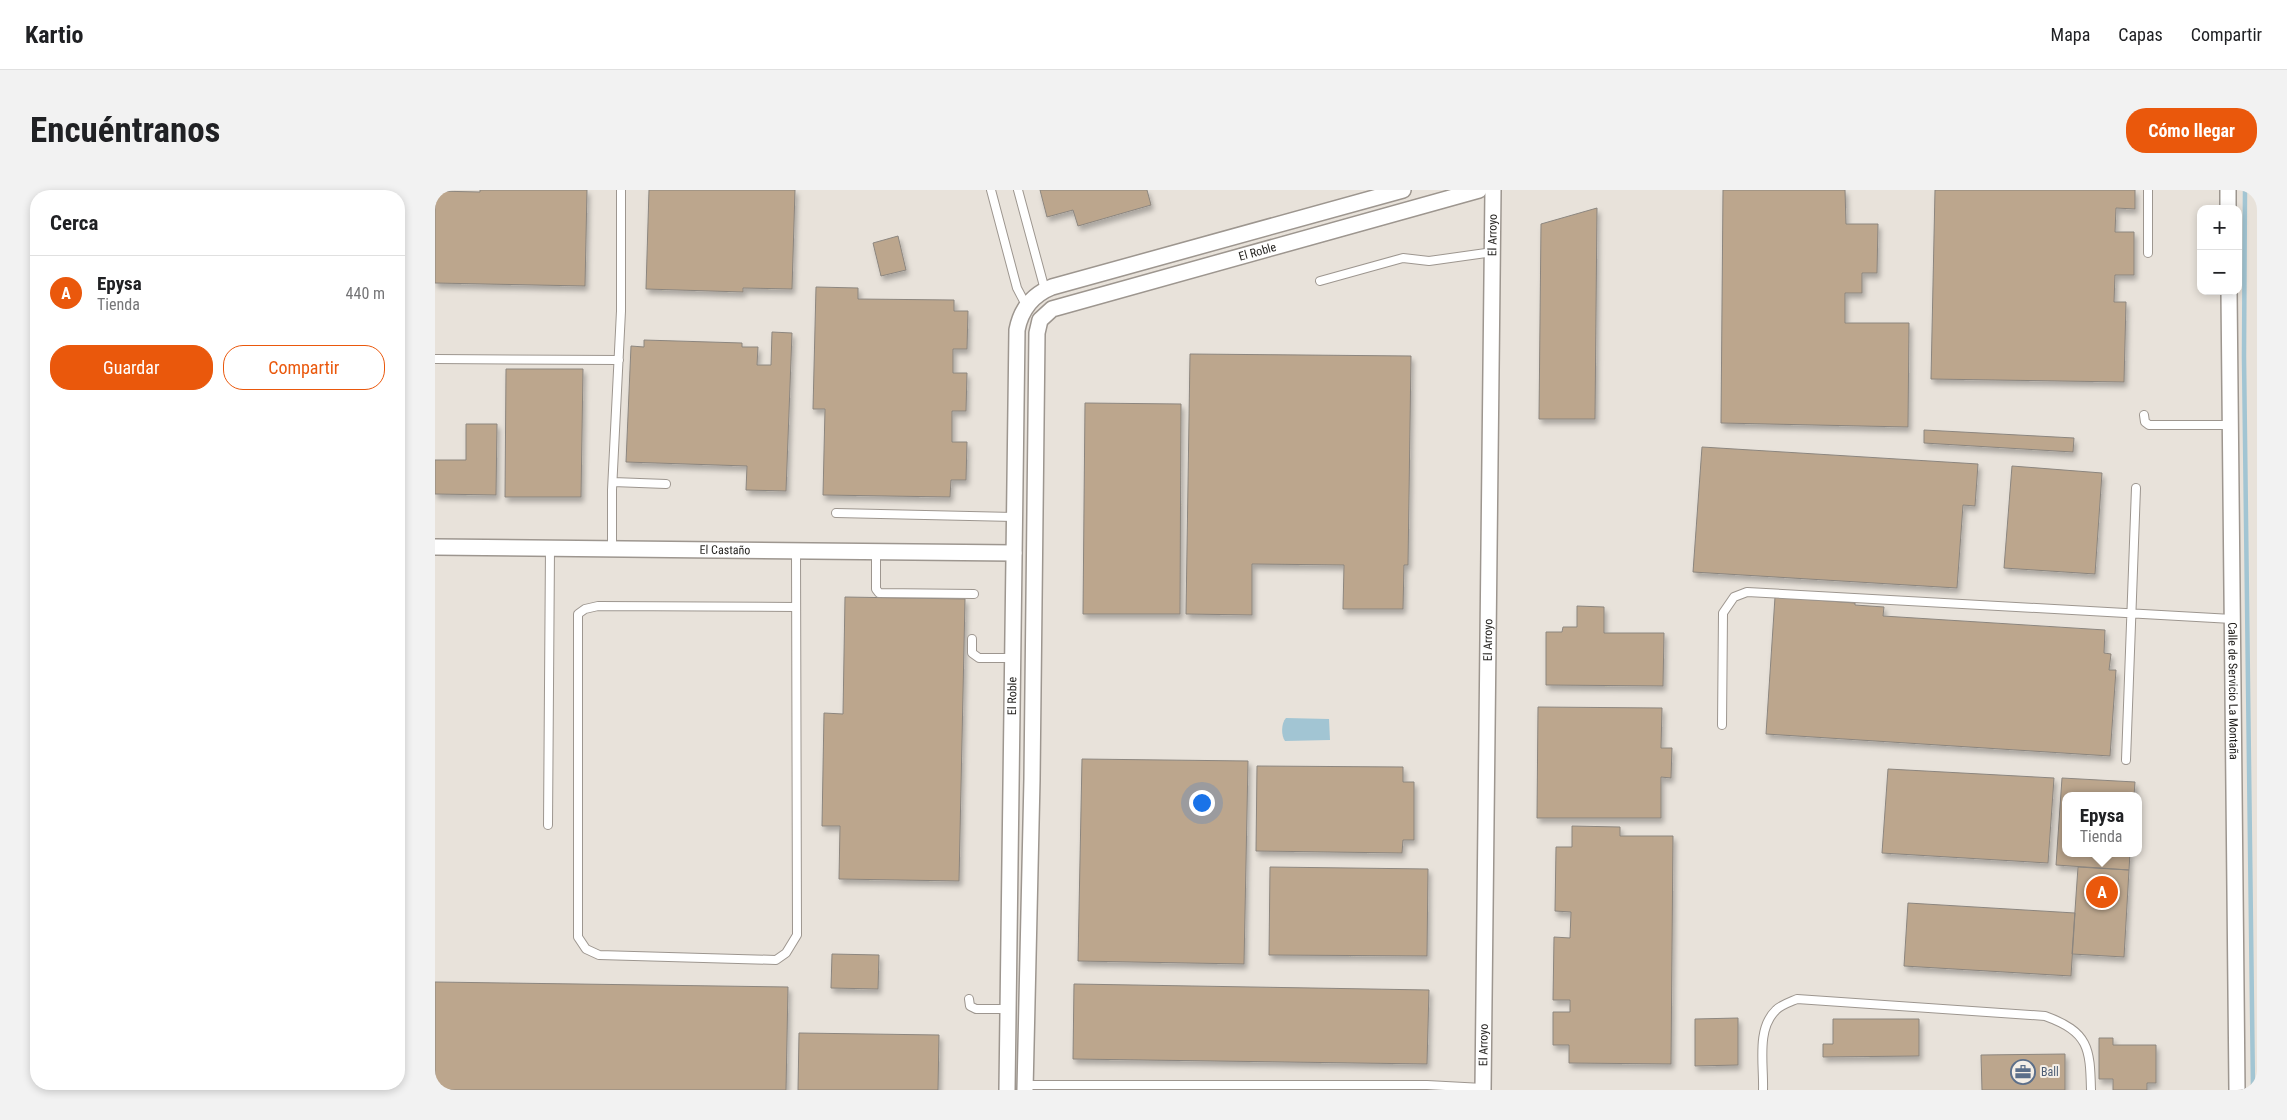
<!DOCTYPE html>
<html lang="es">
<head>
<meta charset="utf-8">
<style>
	body { margin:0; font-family:"Roboto Condensed",sans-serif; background:#f2f2f2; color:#202124 }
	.controls { position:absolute; right:15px; top:15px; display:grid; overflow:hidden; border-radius:10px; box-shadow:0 2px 8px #0003 }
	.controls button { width:45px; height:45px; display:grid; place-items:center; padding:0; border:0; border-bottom:1px solid #e0e0e0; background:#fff; color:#202124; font:25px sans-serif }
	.you { position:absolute; left:766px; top:612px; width:18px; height:18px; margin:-12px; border:4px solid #fff; border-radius:50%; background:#1a73e8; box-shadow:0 0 0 8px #1a73e833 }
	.badge { display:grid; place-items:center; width:32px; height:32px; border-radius:50%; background:#ea580c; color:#fff; font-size:16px; font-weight:700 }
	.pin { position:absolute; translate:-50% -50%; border:2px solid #fff; box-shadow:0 1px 5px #0006 }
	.popup { position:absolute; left:1627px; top:602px; width:80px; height:65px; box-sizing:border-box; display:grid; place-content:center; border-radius:10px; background:#fff; filter:drop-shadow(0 1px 4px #0005); font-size:16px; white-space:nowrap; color:#757577 }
	.popup b { font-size:19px; color:#202124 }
	.popup::after { content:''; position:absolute; left:50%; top:100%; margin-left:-10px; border:10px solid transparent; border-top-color:#fff }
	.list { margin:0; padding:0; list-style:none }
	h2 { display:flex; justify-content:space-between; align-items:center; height:65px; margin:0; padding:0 20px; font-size:21px }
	h2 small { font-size:16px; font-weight:400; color:#757577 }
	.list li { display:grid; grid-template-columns:32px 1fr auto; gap:15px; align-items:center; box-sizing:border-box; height:75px; padding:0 20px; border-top:1px solid #e0e0e0 }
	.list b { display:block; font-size:19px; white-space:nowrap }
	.list p { margin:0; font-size:16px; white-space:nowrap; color:#757577 }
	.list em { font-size:16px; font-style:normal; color:#757577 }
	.actions { display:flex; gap:10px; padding:15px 20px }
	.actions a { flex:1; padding:11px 0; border:1px solid #ea580c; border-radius:20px; text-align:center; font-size:18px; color:#ea580c }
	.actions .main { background:#ea580c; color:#fff }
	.map { position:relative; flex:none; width:1822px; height:900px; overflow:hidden; border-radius:20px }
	header { display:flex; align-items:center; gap:30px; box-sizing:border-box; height:70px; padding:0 25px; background:#fff; border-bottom:1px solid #e0e0e0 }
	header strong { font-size:24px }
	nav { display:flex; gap:28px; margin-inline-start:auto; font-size:18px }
	.intro { display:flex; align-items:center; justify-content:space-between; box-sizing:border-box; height:120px; padding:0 30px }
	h1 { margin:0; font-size:35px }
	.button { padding:12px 22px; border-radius:20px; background:#ea580c; color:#fff; font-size:18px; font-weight:700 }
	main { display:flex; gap:30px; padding:0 30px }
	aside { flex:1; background:#fff; border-radius:20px; box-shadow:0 2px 8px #0003 }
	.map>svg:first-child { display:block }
	.water { fill:#a2c5d3 }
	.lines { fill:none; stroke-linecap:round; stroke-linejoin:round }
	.stream { stroke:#a2c5d3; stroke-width:4.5 }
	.building { fill:#bca68d; stroke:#8c867f; filter:url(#shadow) }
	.service-casing { stroke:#9d968f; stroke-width:10 }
	.minor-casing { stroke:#9d968f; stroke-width:18 }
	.service { stroke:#fff; stroke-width:8 }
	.minor { stroke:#fff; stroke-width:15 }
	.labels { text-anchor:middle; stroke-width:4; stroke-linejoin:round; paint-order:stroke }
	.street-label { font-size:12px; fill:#211f1c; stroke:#f5efe7 }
	.service-label { font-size:12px; fill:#4e5e75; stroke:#f5efe7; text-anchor:start }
</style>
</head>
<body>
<header>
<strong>Kartio</strong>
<nav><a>Mapa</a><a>Capas</a><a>Compartir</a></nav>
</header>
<div class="intro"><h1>Encuéntranos</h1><a class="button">Cómo llegar</a></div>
<main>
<aside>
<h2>Cerca<small></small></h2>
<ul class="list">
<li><span class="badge">A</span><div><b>Epysa</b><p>Tienda</p></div><em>440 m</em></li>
</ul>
<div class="actions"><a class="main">Guardar</a><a>Compartir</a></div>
</aside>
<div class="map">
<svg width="1822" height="900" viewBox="0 0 1822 900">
	<defs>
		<filter id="shadow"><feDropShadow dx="2.5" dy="4.5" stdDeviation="2.5" flood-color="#0004"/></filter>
	</defs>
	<rect width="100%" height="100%" fill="#e8e2da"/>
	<path class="water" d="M851 528 894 529 895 550 850 551C846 546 846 533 851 528Z"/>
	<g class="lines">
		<path class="stream" d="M1810 0 1809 167 1818 900"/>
	</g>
	<path class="building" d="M45 0H152L150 96 0 93V1L45 2Z
		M214 0H360L357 99 308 98V102L211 99Z
		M605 0H712L716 15 643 36 638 20 612 27Z
		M1288 0H1410L1411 34H1443L1442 83H1427V103H1410V133H1474L1473 237 1286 233Z
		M1500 0H1700V19L1681 18 1680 42H1699V85H1680L1679 112H1691L1689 192 1496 189Z
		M1162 18 1160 229H1104L1106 34Z
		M463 46 471 80 446 86 438 53Z
		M381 97 423 98V109L519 110V121H533L532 159H518V183H532L531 221H517V252H532L531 290H516L515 307 388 305 390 219H378Z
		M337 142 357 143 351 301 311 300 312 276 191 272 196 156 209 157V150L307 153V157H323L322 175H336Z
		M755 164 976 166 973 375H969L968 419H908L909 375 817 374V425L751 424Z
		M71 179H148L146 307H70Z
		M650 213 746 214 745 424H648Z
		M31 234H62L61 305 0 304V270H31Z
		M1489 240 1639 248 1638 262 1489 253Z
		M1267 257 1543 274 1540 316 1528 315 1522 398 1258 382Z
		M1577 276 1667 283 1660 384 1569 378Z
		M410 407 530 409 524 691 404 689 405 636H387L389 523 408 524Z
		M1340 407 1420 413V415L1449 417 1448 426 1670 440 1669 463 1676 464 1674 480H1681L1675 566 1331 544Z
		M1142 416 1169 417V443H1229L1228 496 1111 495V442H1127L1128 437H1142Z
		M1103 517 1227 518 1226 558H1237L1236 588 1226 587V628H1102Z
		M647 569 813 571 809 774 643 771Z
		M822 576 968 577V592H979V650H968L967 663 821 661Z
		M1453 579 1619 588 1613 673 1447 663Z
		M1627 588 1700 592 1699 606H1631V663H1695L1694 680 1621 675Z
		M1137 636 1185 637V646H1238L1236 874 1134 873V855H1118V822H1135V810H1118L1119 747 1135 748 1136 722 1120 721 1121 657H1137Z
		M835 677 993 679 992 766 834 765Z
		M1643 677 1694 680 1689 767 1637 764Z
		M1473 713 1640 723 1636 786 1469 776Z
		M397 764 444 765 443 799 396 798Z
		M0 792 353 797 351 900H0Z
		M639 794 994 800 992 874 638 869Z
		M1303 828V875L1260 876V829Z
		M1398 829H1484V866L1388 867V854H1398Z
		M364 843 504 845 503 900H363Z
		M1664 848H1678V855H1721V893H1712V900H1678V889H1664Z
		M1630 864V900H1547L1546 865Z"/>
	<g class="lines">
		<defs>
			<path id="service" d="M556 0 582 98 591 115
				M583 0 610 100
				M1713 0V63
				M885 91 968 68 994 71 1058 62
				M0 169 184 170
				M1709 225 1710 232 1714 235H1796
				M178 292 231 294
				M401 323 579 327
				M177 359V300L186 121V0
				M361 360 362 745 351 763 341 770 164 765 151 759 143 747V424L150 419 163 416 361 417
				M441 361V399L444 403 539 404
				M537 449V463L544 468H578
				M1287 535 1288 423 1299 407 1312 402 1797 429
				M1691 570 1701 298
				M113 635 115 358
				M534 809 535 816 541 819H573
				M590 895H992L1048 898
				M1328 900C1329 875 1321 839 1341 820 1346 815 1355 812 1362 809L1610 826C1654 842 1655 858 1656 900"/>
			<g id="minor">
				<path d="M1793 0V19"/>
				<path id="s1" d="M1794 101 1802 900"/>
				<path id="s2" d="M0 357 579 363"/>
				<path id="s3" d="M572 900 582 140C586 119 597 105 617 97L968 0"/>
				<path id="s4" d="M590 900 597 589 602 143 605 130 617 119 1044 0"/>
				<path id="s5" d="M1048 900 1058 0"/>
			</g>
		</defs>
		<use href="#service" class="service-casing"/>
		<use href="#minor" class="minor-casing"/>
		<use href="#service" class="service"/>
		<use href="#minor" class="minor"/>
	</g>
	<defs>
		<symbol id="office-ring" viewBox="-11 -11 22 22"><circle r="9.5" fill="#f5efe7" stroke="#5c6f8a" stroke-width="1.5"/><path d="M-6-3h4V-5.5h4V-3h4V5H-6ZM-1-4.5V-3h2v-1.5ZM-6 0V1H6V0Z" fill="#5c6f8a"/></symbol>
	</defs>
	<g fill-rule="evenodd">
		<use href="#office-ring" x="1574" y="868" width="28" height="28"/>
	</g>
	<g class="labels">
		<g class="street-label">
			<text dy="4" stroke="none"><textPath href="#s5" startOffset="855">El Arroyo</textPath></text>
			<text dy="4" stroke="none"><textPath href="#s4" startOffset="1000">El Roble</textPath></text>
			<text dy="4" stroke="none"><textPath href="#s2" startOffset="290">El Castaño</textPath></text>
			<text dy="4" stroke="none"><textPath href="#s5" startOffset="450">El Arroyo</textPath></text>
			<text dy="4" stroke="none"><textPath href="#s1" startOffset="400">Calle de Servicio La Montaña</textPath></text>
			<text dy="4" stroke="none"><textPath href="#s3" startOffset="394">El Roble</textPath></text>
			<text dy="4" stroke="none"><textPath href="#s5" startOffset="45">El Arroyo</textPath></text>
		</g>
		<g class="service-label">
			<text x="1606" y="886">Ball</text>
		</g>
	</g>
</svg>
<div class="controls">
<button>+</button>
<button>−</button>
</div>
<div class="you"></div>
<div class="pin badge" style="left:1667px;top:702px">A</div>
<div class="popup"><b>Epysa</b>Tienda</div>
</div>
</main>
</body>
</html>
